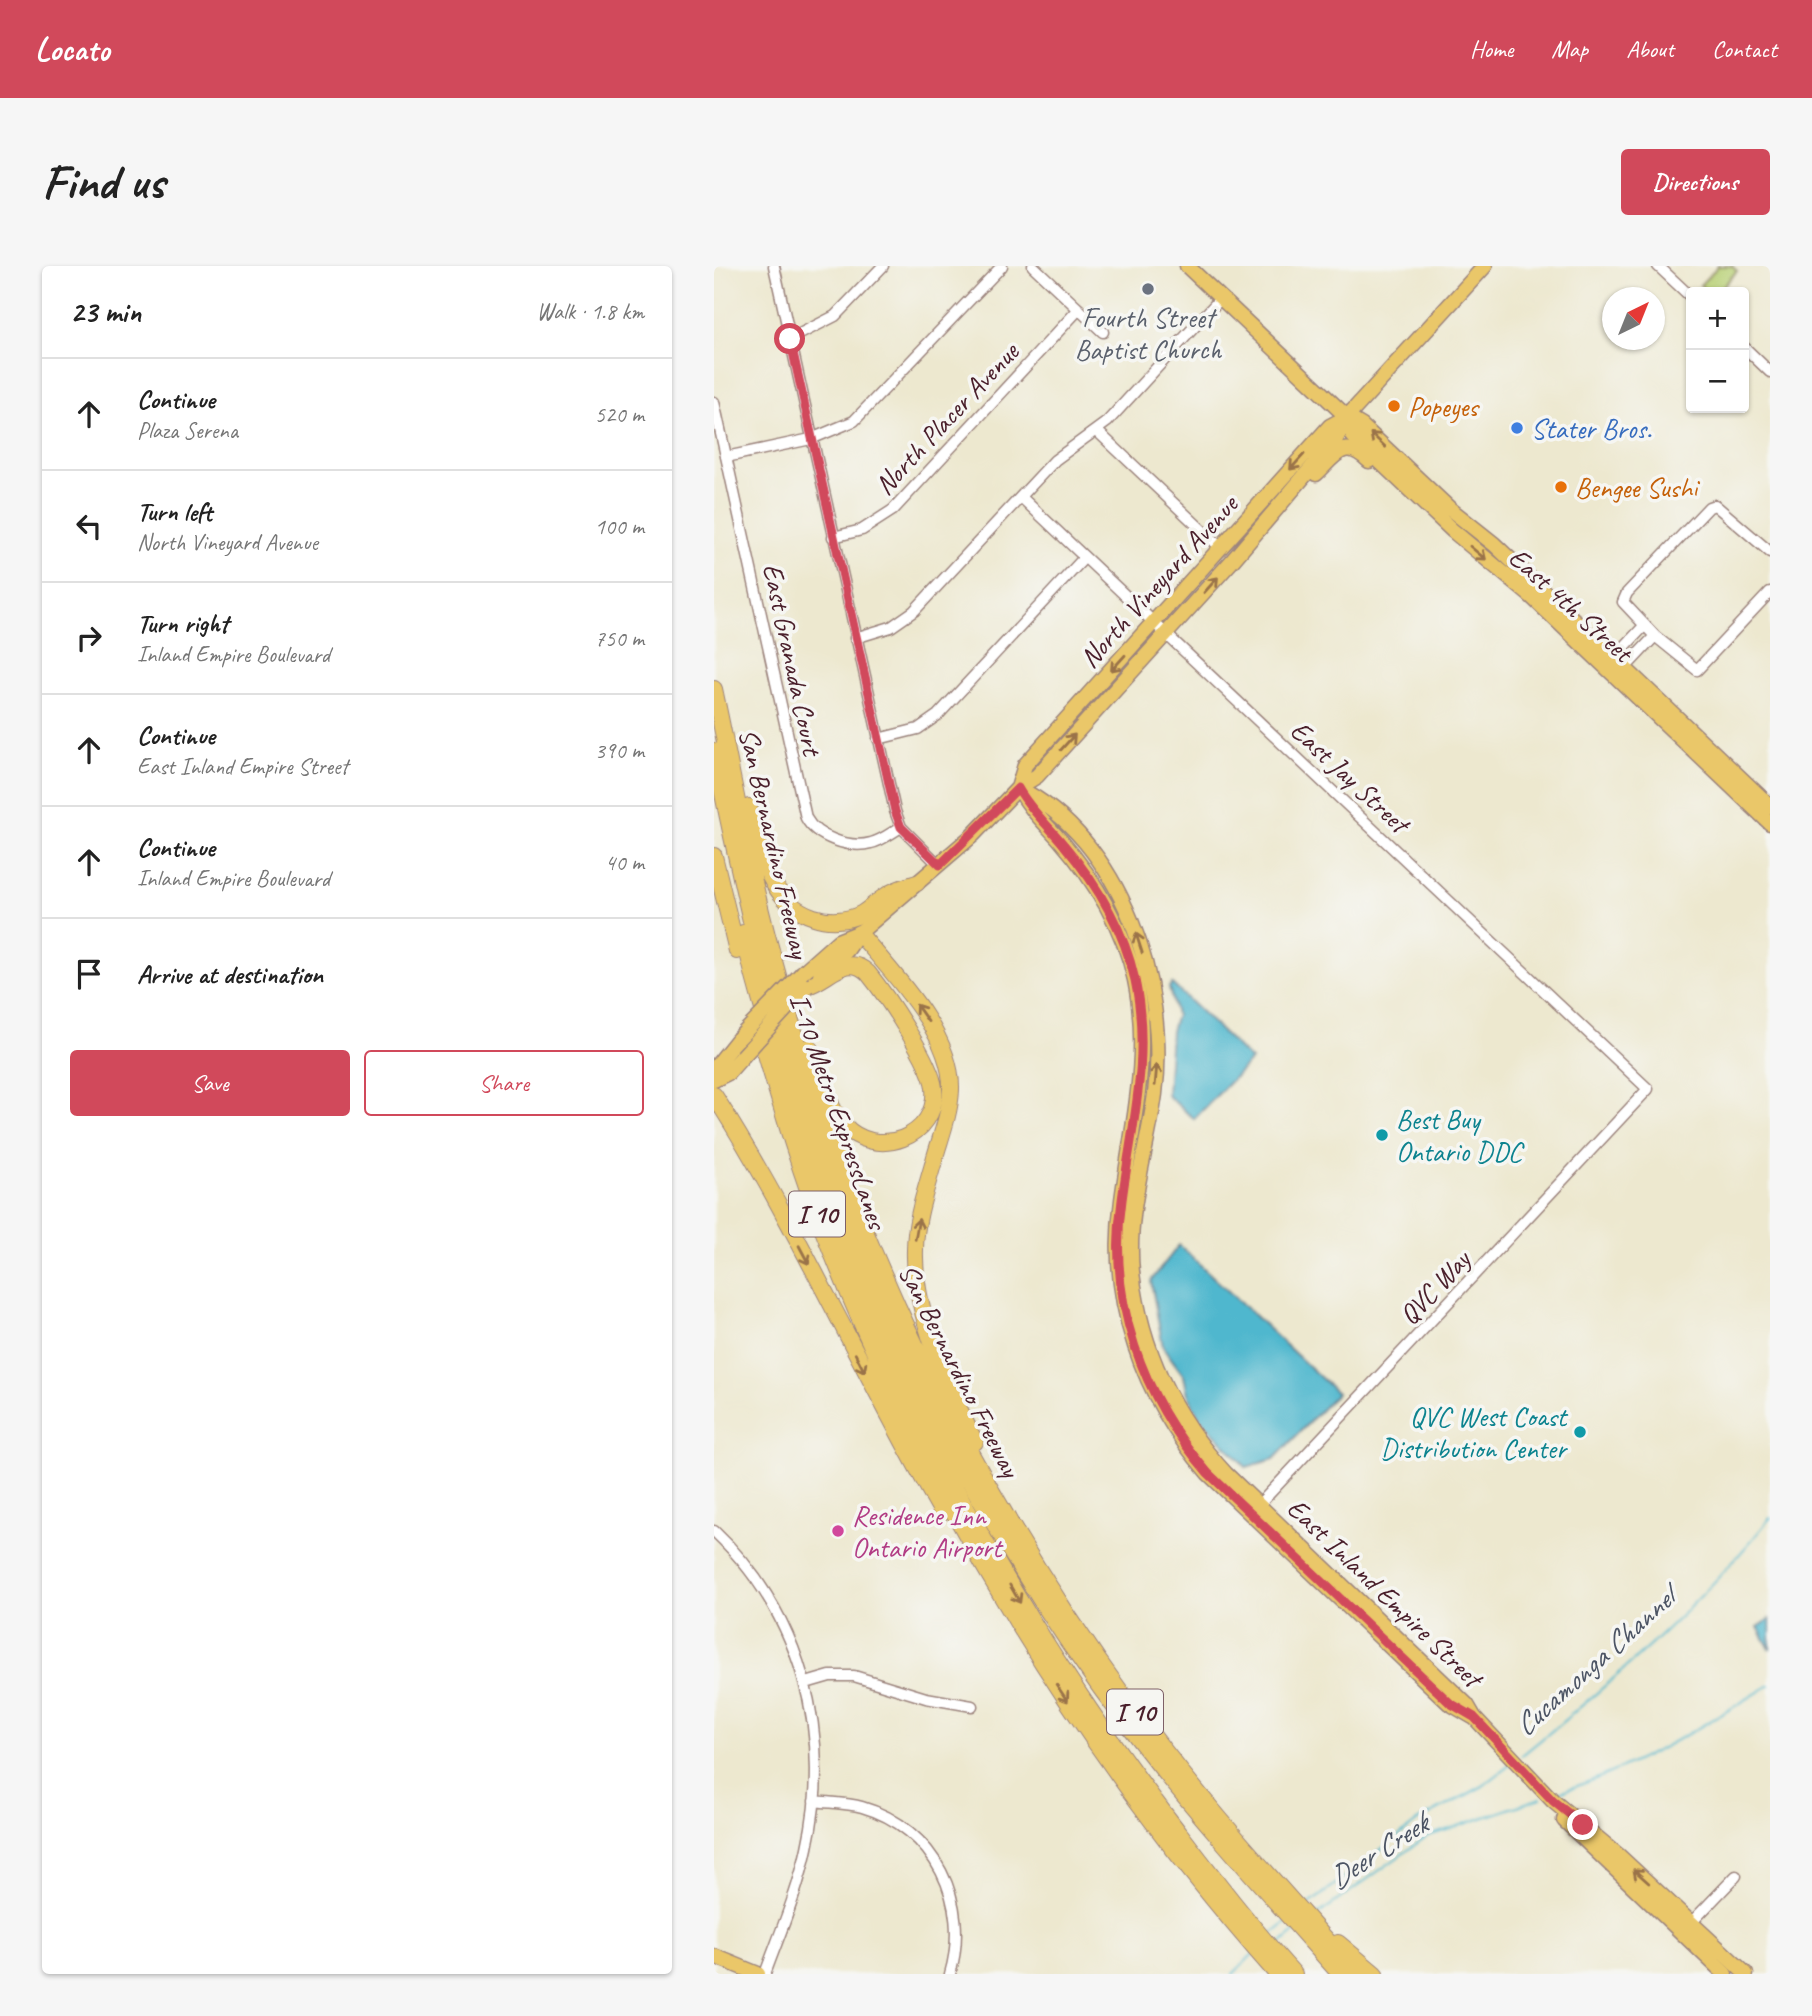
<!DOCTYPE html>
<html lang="en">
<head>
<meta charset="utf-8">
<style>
	body { margin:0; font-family:Caveat,sans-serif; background:#f6f6f6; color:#222 }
	.controls { position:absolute; right:21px; top:21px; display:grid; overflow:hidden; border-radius:7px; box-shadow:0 2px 5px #0004 }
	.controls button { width:63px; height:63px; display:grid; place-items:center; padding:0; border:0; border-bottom:2px solid #e0e0e0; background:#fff; color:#222; font:35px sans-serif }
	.compass { position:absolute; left:888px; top:21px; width:63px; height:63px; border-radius:50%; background:#fff; box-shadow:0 2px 5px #0004; rotate:43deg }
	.stop { position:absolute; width:21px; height:21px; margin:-16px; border:5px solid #d1495b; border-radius:50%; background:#fff }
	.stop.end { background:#d1495b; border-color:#fff; box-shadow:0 2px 7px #0008 }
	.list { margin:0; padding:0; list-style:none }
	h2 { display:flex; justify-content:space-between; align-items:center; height:91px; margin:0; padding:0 28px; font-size:30px }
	h2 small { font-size:23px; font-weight:400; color:#767676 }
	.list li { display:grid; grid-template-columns:46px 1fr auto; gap:21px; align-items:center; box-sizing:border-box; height:112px; padding:0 28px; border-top:2px solid #e0e0e0 }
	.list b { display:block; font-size:26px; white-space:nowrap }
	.list p { margin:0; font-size:23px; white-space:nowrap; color:#767676 }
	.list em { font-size:23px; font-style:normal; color:#767676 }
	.actions { display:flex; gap:14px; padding:21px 28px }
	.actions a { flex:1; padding:16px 0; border:2px solid #d1495b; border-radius:7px; text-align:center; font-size:24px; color:#d1495b }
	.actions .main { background:#d1495b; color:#fff }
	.icon { flex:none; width:38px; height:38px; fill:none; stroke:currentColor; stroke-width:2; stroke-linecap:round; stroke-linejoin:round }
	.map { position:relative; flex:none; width:1056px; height:1708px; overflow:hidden; border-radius:7px }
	header { display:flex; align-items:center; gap:42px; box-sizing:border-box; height:98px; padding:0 35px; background:#d1495b; color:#fff }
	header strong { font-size:33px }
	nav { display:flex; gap:38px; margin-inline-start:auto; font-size:24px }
	.intro { display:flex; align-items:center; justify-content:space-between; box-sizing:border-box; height:168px; padding:0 42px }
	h1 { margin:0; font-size:49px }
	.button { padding:18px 32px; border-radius:7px; background:#d1495b; color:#fff; font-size:24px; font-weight:700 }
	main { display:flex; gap:42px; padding:0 42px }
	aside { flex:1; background:#fff; border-radius:7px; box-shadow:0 2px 5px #0004 }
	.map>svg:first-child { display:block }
	.green { fill:#b8d075; stroke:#817850; stroke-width:2 }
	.water { fill:#50b7ce; stroke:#4d6b7c; stroke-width:2 }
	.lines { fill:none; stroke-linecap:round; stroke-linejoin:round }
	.stream { stroke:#50b7ce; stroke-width:2 }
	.minor-casing { stroke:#9c847d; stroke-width:13 }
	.major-casing { stroke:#9c847d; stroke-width:17 }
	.highway-casing { stroke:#9c847d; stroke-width:18 }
	.minor { stroke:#fff; stroke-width:10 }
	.major { stroke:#eac769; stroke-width:14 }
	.highway { stroke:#eac769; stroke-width:16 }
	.major-bridge-casing { stroke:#9c847d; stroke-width:17; stroke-linecap:butt }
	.major-bridge { stroke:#eac769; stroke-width:14 }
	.oneway { stroke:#9a734a }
	.route { stroke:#d1495b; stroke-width:9 }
	.worship-dot { fill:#6b7280; stroke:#f6f6f2; stroke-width:2.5 }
	.food-dot { fill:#e8710a; stroke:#f6f6f2; stroke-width:2.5 }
	.shop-dot { fill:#3f7fe0; stroke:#f6f6f2; stroke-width:2.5 }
	.culture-dot { fill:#0f9aa8; stroke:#f6f6f2; stroke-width:2.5 }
	.hotel-dot { fill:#d1479c; stroke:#f6f6f2; stroke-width:2.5 }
	.labels { text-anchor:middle; stroke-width:7; stroke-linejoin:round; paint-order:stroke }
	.shield { fill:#f6f6f2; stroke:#7e6067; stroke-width:2 }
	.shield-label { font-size:26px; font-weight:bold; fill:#4a1f2b }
	.worship-label { font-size:28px; fill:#5b616d; stroke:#f6f6f2 }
	.food-label { font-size:28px; fill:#c56008; stroke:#f6f6f2; text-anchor:start }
	.street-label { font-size:28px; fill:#4a1f2b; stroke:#f6f6f2 }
	.shop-label { font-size:28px; fill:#366cbe; stroke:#f6f6f2; text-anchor:start }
	.culture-label { font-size:28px; fill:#0d838f; stroke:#f6f6f2; text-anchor:start }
	.hotel-label { font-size:28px; fill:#b23c85; stroke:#f6f6f2; text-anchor:start }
	.water-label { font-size:30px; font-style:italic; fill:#4c5464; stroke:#f6f6f2 }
</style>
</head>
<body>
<header>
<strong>Locato</strong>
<nav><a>Home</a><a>Map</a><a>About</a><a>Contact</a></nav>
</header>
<div class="intro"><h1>Find us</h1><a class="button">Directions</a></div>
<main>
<aside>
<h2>23 min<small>Walk · 1.8 km</small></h2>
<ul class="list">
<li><svg class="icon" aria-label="ahead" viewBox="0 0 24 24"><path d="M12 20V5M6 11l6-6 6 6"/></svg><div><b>Continue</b><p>Plaza Serena</p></div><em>520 m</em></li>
<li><svg class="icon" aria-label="left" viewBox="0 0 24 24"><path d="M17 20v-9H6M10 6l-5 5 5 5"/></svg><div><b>Turn left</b><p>North Vineyard Avenue</p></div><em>100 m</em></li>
<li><svg class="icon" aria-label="right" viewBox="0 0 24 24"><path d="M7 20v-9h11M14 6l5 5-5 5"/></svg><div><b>Turn right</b><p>Inland Empire Boulevard</p></div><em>750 m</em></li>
<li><svg class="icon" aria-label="ahead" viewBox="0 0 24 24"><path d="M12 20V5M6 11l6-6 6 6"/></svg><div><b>Continue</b><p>East Inland Empire Street</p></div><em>390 m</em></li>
<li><svg class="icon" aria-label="ahead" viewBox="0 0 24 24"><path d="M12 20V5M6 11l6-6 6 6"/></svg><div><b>Continue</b><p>Inland Empire Boulevard</p></div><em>40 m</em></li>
<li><svg class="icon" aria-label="arrive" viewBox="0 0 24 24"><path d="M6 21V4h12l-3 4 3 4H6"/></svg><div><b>Arrive at destination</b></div></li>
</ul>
<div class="actions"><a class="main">Save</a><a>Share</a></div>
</aside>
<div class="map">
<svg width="1056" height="1708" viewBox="0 0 1056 1708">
	<rect width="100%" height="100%" fill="#f6f6f2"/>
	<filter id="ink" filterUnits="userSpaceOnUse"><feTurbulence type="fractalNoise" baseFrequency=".0143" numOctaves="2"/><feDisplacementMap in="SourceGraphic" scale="14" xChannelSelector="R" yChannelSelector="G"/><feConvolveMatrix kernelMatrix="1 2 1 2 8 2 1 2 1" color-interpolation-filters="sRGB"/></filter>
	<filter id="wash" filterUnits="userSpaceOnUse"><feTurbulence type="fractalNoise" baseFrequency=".00686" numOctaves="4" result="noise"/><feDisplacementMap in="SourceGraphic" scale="28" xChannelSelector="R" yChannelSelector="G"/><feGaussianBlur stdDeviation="1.57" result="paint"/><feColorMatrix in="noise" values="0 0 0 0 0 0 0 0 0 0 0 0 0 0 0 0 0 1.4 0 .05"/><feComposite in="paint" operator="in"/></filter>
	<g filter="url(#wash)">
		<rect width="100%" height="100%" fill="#ede8cf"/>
		<path class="green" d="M1004 0H1018L1023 5 1004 26H994L986 19Z"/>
		<path class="water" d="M458 718 537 794 480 853 453 829 457 765 462 749 455 721Z
			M465 979 623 1127 560 1193 532 1201 485 1151 474 1128 470 1110 449 1081 437 1015Z
			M1056 1353V1383L1044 1361Z"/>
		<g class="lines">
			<path class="stream" d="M807 1490C896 1418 984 1342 1056 1252
				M842 1527C920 1503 987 1461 1056 1419
				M593 1640 704 1555 769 1520 797 1498
				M602 1650 712 1571 827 1532
				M557 1669 572 1657
				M564 1680 581 1666
				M519 1708 539 1688"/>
		</g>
	</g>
	<g filter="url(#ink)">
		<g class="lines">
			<defs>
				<path id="minor" d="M60 0 181 545 187 561 225 599
					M319 0 389 66
					M944 0 977 31
					M76 73 121 50 169 0
					M1030 81 1056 106
					M0 136 92 552C102 571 135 583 157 577 167 575 177 567 187 561
					M383 165 507 282
					M12 191 97 173 140 155 288 0
					M307 231 934 823 540 1244
					M119 271 148 264 179 244 365 43
					M1056 286 1001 239 995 241 913 327 909 336 941 370 983 404 1056 326
					M141 372 177 361 200 345 341 194 393 156 506 33
					M899 393 930 360
					M910 403 941 370
					M164 473 204 463 224 449 369 293
					M0 1265C87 1347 119 1467 93 1582 84 1625 66 1667 51 1708
					M92 1417 116 1410H140L212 1432 258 1440
					M100 1535C116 1537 133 1537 148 1541 221 1562 257 1637 236 1708
					M973 1661 1022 1610"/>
				<path id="major" d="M473 0 633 151 648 160 736 243 780 278 1056 540
					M633 151 639 170 739 265 817 330 1056 557
					M602 208C622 189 630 171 655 195
					M304 522C408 573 455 720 441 828 433 887 412 945 418 1006 427 1084 459 1151 512 1208L753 1439 760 1451 839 1535 904 1589 1032 1708
					M304 522 311 499 616 160 633 151
					M305 522C316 544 331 557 347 575 381 614 410 663 421 714 437 790 418 858 408 934 393 1035 429 1131 494 1207L735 1437 759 1451
					M89 706 124 675 144 667
					M106 709 133 684 145 667 259 569 304 522 323 510 518 295 622 173 633 151 771 0
					M0 803 24 773
					M0 814 14 807 29 790
					M850 1554 1011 1708
					M0 1690 44 1708"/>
				<path id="highway" d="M0 423C19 511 34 601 58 688 130 959 251 1213 416 1439 485 1535 565 1620 643 1708
					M0 485C14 551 27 617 44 683 119 962 241 1232 417 1463 482 1548 555 1628 626 1708
					M35 541C45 582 53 636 100 651 114 656 133 655 147 648 156 643 164 634 173 629 181 623 193 620 203 617
					M0 590 23 685
					M29 667C107 990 255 1292 456 1555 496 1607 536 1660 580 1708
					M145 667C179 708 239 768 237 824 236 847 227 870 221 891 213 921 201 953 201 984 199 1046 234 1121 261 1176
					M93 720C115 714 132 686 154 707 171 728 218 797 220 822 225 872 161 894 130 859 112 839 106 805 95 781
					M44 761C64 829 83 898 109 964 215 1236 369 1489 563 1708
					M0 829C85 962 149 1109 228 1246
					M624 1677 661 1708"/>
			</defs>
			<use href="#minor" class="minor-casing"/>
			<use href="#major" class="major-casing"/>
			<use href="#highway" class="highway-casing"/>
			<use href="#minor" class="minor"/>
			<use href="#major" class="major"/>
			<use href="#highway" class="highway"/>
			<defs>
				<path id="major-bridge" d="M24 773 89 706
					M29 790 93 720"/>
			</defs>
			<use href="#major-bridge" class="major-bridge-casing"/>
			<use href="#major-bridge" class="major-bridge"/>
		</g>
		<defs><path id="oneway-shaft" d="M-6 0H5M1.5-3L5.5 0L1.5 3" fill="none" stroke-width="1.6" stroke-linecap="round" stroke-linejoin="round" transform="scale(1.75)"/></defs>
		<g class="oneway">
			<use href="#oneway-shaft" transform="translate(664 174) rotate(-137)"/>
			<use href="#oneway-shaft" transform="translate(583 196) rotate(132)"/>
			<use href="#oneway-shaft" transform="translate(764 287) rotate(40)"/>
			<use href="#oneway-shaft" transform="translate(497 319) rotate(-48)"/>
			<use href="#oneway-shaft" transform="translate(404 397) rotate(132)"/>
			<use href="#oneway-shaft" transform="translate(354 476) rotate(-48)"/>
			<use href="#oneway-shaft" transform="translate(425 677) rotate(-108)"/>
			<use href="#oneway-shaft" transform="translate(208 747) rotate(-125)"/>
			<use href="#oneway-shaft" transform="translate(442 809) rotate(-85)"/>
			<use href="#oneway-shaft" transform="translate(203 963) rotate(-80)"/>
			<use href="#oneway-shaft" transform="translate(90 989) rotate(62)"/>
			<use href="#oneway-shaft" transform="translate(146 1097) rotate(63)"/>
			<use href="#oneway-shaft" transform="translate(301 1328) rotate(60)"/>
			<use href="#oneway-shaft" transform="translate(348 1427) rotate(56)"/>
			<use href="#oneway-shaft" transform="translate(927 1610) rotate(-138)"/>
		</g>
	</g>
	<g class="lines" filter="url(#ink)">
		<path class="route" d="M76 73 181 545 187 561 226 599 304 522C317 545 334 559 350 579 383 618 410 664 421 714 437 790 418 858 408 934 393 1035 428 1131 494 1207L736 1437 760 1451 839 1535 869 1559"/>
	</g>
	<circle class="worship-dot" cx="434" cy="23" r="7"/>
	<g class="food-dot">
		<circle cx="680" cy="140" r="7"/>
		<circle cx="847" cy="221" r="7"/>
	</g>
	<circle class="shop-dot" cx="803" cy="162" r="7"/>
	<g class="culture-dot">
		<circle cx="668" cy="869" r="7"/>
		<circle cx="866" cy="1166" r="7"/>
	</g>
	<circle class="hotel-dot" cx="124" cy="1265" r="7"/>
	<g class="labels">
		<g class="shield">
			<rect x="75" y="925.5" width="56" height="45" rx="5"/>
			<rect x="393" y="1423.5" width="56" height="45" rx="5"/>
		</g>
		<g class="shield-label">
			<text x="103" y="957">I 10</text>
			<text x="421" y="1455">I 10</text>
		</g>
		<g class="worship-label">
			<text x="434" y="61">Fourth Street<tspan x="434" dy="32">Baptist Church</tspan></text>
		</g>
		<g class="food-label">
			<text x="694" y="150">Popeyes</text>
			<text x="861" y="231">Bengee Sushi</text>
		</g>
		<g class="street-label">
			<text transform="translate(232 152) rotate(-47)" y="10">North Placer Avenue</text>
			<text transform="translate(444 315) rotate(-48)" y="10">North Vineyard Avenue</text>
			<text transform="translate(857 338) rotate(42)" y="10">East 4th Street</text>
			<text transform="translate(79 393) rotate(78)" y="10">East Granada Court</text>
			<text transform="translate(636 510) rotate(43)" y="10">East Jay Street</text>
			<text transform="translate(61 577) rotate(77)" y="10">San Bernardino Freeway</text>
			<text transform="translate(125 845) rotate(71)" y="10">I-10 Metro ExpressLanes</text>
			<text transform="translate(720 1021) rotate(-47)" y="10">QVC Way</text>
			<text transform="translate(246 1104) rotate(63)" y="10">San Bernardino Freeway</text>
			<text transform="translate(671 1326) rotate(44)" y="10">East Inland Empire Street</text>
		</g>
		<g class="shop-label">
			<text x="817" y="172">Stater Bros.</text>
		</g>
		<g class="culture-label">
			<text x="682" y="863">Best Buy<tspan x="682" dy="32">Ontario DDC</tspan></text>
			<text x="852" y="1160" text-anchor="end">QVC West Coast<tspan x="852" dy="32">Distribution Center</tspan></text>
		</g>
		<g class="hotel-label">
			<text x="138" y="1259">Residence Inn<tspan x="138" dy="32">Ontario Airport</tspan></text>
		</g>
		<g class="water-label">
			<text transform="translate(880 1396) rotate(-42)" y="10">Cucamonga Channel</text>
			<text transform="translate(664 1585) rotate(-33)" y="10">Deer Creek</text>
		</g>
	</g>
</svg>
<div class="controls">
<button>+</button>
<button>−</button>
</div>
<svg class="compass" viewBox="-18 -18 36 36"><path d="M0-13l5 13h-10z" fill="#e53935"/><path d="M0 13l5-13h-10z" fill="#767676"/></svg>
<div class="stop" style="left:76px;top:73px"></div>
<div class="stop end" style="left:869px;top:1559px"></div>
</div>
</main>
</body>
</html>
